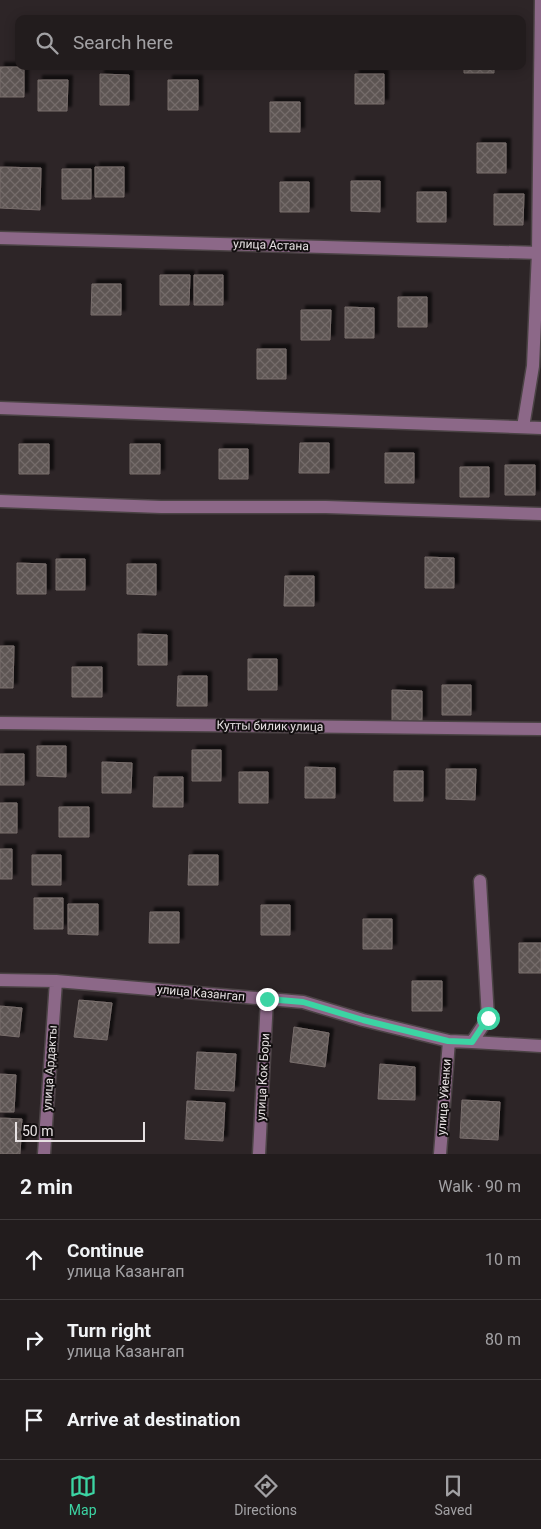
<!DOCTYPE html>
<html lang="en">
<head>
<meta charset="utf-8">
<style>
	body { margin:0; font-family:Roboto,sans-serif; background:#2e292a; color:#f1f3f6 }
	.scale { position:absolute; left:15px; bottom:12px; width:130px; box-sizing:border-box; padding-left:5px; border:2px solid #e6e1e2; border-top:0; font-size:14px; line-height:18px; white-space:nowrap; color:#e6e1e2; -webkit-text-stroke:4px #130f10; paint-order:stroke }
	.stop { position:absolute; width:15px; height:15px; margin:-11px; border:4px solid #3cd4a3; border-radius:50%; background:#fff }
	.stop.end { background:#3cd4a3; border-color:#fff; box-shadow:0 1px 5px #0008 }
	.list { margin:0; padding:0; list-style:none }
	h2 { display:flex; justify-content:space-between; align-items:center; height:65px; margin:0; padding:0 20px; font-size:21px }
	h2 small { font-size:16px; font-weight:400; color:#a2a1a4 }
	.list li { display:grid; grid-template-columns:32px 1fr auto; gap:15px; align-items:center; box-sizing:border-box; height:80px; padding:0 20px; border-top:1px solid #3f3a3b }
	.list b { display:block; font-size:19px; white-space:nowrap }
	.list p { margin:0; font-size:16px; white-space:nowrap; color:#a2a1a4 }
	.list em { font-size:16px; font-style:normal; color:#a2a1a4 }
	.icon { flex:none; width:28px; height:28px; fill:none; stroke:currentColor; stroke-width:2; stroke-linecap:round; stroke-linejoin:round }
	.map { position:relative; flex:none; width:541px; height:1154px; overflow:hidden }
	.search { position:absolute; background:#221c1d; box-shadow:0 2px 12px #0003; left:15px; right:15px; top:15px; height:55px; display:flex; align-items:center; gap:12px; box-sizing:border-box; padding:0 18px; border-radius:10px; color:#a2a1a4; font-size:19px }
	.sheet { height:305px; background:#221c1d }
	nav { display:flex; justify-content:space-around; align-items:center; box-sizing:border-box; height:70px; border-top:1px solid #3f3a3b; background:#221c1d; font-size:14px; color:#a2a1a4 }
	nav a { display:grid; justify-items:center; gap:2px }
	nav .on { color:#3cd4a3 }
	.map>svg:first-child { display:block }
	.building { fill:url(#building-cross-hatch); stroke:#786e6c; filter:url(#shadow) }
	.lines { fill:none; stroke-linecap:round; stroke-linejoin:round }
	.minor-casing { stroke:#4b4345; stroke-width:15 }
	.minor { stroke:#8c6888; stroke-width:12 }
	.route { stroke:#3cd4a3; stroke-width:6 }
	.labels { text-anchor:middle; stroke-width:4; stroke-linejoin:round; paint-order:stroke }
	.street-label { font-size:12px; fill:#e6e1e2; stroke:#130f10 }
</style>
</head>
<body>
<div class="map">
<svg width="541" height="1154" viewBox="0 0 541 1154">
	<defs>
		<pattern id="building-cross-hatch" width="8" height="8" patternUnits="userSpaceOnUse" patternTransform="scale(1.25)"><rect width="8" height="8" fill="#5d5452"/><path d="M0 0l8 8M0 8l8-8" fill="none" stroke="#746c6b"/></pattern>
		<filter id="shadow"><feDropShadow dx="4.5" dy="-4.5" stdDeviation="1" flood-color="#0009"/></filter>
	</defs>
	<rect width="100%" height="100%" fill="#2d2527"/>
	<path class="building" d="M134 66H163V68H134Z
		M464 66H494V73H464Z
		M0 67H24V97H0Z
		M100 74 129 75V105H100Z
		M355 74H384V104H355Z
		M38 80H68L67 111H38Z
		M168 80H198V110H168Z
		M270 102H300V132H270Z
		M477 143H506V173H477Z
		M0 167 41 168 40 210 0 208Z
		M95 167H124V197H95Z
		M62 169H91V199H62Z
		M351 181H380V212L351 211Z
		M280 182H309V212H280Z
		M417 192H446V222H417Z
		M494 194H524L523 225H494Z
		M160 275H190L189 305H160Z
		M194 275H223V305H194Z
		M92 284H121V315H91Z
		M398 297H427V327H398Z
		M345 307 374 308V338H345Z
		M301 310H331L330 340H301Z
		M257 349H286V379H257Z
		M300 443H329V473H299Z
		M19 444H49V474H19Z
		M130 444H160V474H130Z
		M219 449H248V479H219Z
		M385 453H414V483H385Z
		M505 465H535V495H505Z
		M460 467H489V497H460Z
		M425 557 454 558V588H425Z
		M56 559H85V590H56Z
		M17 563 46 564V594H17Z
		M127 564H156V595L127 594Z
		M285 576H314V606H284Z
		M138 634 167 635V665H138Z
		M0 646H14L13 688H0Z
		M248 659H277V690H248Z
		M72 667H102V697H72Z
		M178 676H207V706H177Z
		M442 685H471V715H442Z
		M392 690 422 691V721H392Z
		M37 746H66V777L37 776Z
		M192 750H221V781H192Z
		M0 754H24V785H0Z
		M102 762 132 763 131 793H102Z
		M305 767 335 768V798H305Z
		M446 769H476L475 800 446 799Z
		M394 771H423V801H394Z
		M239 772H268V803H239Z
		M154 777H183V807H153Z
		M0 803H17V833H0Z
		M59 807H89V837H59Z
		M0 849H12V879H0Z
		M32 855H61V885H32Z
		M189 855H218V885H188Z
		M34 898H63V929H34Z
		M68 904H98V935L68 934Z
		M261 905H290V935H261Z
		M150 912H179V943H149Z
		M363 919H392V949H363Z
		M519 943H541V973H519Z
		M412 981H442V1011H412Z
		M79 1000 112 1003 107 1040 74 1037Z
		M0 1006 22 1008 19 1037 0 1035Z
		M294 1027 329 1033 325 1067 290 1062Z
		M197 1052 236 1054 234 1091 195 1089Z
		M380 1064 415 1067V1100L378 1099Z
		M0 1074 16 1075 14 1112H0Z
		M462 1100 500 1102 498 1140 460 1138Z
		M187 1101 225 1103 223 1141 185 1139Z
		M0 1118 22 1119 20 1154H0Z"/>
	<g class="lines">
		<defs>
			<path id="minor" d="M0 238 541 253
				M0 408 541 428
				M523 427 533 366 538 252 541 0
				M0 501 161 507H326L541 514
				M0 723 541 729
				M0 980 56 981 303 1002 363 1020 449 1041 472 1042 488 1018 480 881
				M472 1042 541 1046
				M44 1154 56 981
				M259 1154 267 999
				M440 1154 449 1041"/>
		</defs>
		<use href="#minor" class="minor-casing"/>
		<use href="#minor" class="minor"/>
	</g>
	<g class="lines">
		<path class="route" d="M267 999 303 1002 363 1020 448 1041 472 1042 488 1018"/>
	</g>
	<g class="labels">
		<g class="street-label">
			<text transform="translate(271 245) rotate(2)" y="4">улица Астана</text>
			<text transform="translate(270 726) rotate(1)" y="4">Кутты билик улица</text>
			<text transform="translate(201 993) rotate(5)" y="4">улица Казангап</text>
			<text transform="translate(50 1068) rotate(-86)" y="4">улица Ардакты</text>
			<text transform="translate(263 1077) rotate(-87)" y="4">улица Кок Бори</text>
			<text transform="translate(444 1097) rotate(-86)" y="4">улица Уйенки</text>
		</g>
	</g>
</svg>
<div class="scale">50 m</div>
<div class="stop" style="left:488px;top:1018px"></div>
<div class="stop end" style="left:267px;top:999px"></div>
<div class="search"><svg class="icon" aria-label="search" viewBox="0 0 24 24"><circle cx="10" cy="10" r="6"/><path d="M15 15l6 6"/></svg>Search here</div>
</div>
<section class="sheet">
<h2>2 min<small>Walk · 90 m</small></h2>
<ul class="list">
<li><svg class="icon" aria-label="ahead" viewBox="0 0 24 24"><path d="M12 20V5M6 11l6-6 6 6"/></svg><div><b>Continue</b><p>улица Казангап</p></div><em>10 m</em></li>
<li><svg class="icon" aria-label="right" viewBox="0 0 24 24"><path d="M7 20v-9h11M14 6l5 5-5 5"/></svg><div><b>Turn right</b><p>улица Казангап</p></div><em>80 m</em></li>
<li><svg class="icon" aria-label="arrive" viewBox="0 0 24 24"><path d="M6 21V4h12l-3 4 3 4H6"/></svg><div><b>Arrive at destination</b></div></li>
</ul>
</section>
<nav>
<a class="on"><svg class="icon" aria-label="map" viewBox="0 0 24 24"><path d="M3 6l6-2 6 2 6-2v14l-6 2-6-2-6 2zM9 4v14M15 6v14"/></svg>Map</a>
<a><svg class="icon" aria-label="directions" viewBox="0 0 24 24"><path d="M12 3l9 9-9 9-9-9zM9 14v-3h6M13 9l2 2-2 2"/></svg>Directions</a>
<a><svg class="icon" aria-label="saved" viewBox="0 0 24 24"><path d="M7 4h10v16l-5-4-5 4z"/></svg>Saved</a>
</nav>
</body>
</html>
